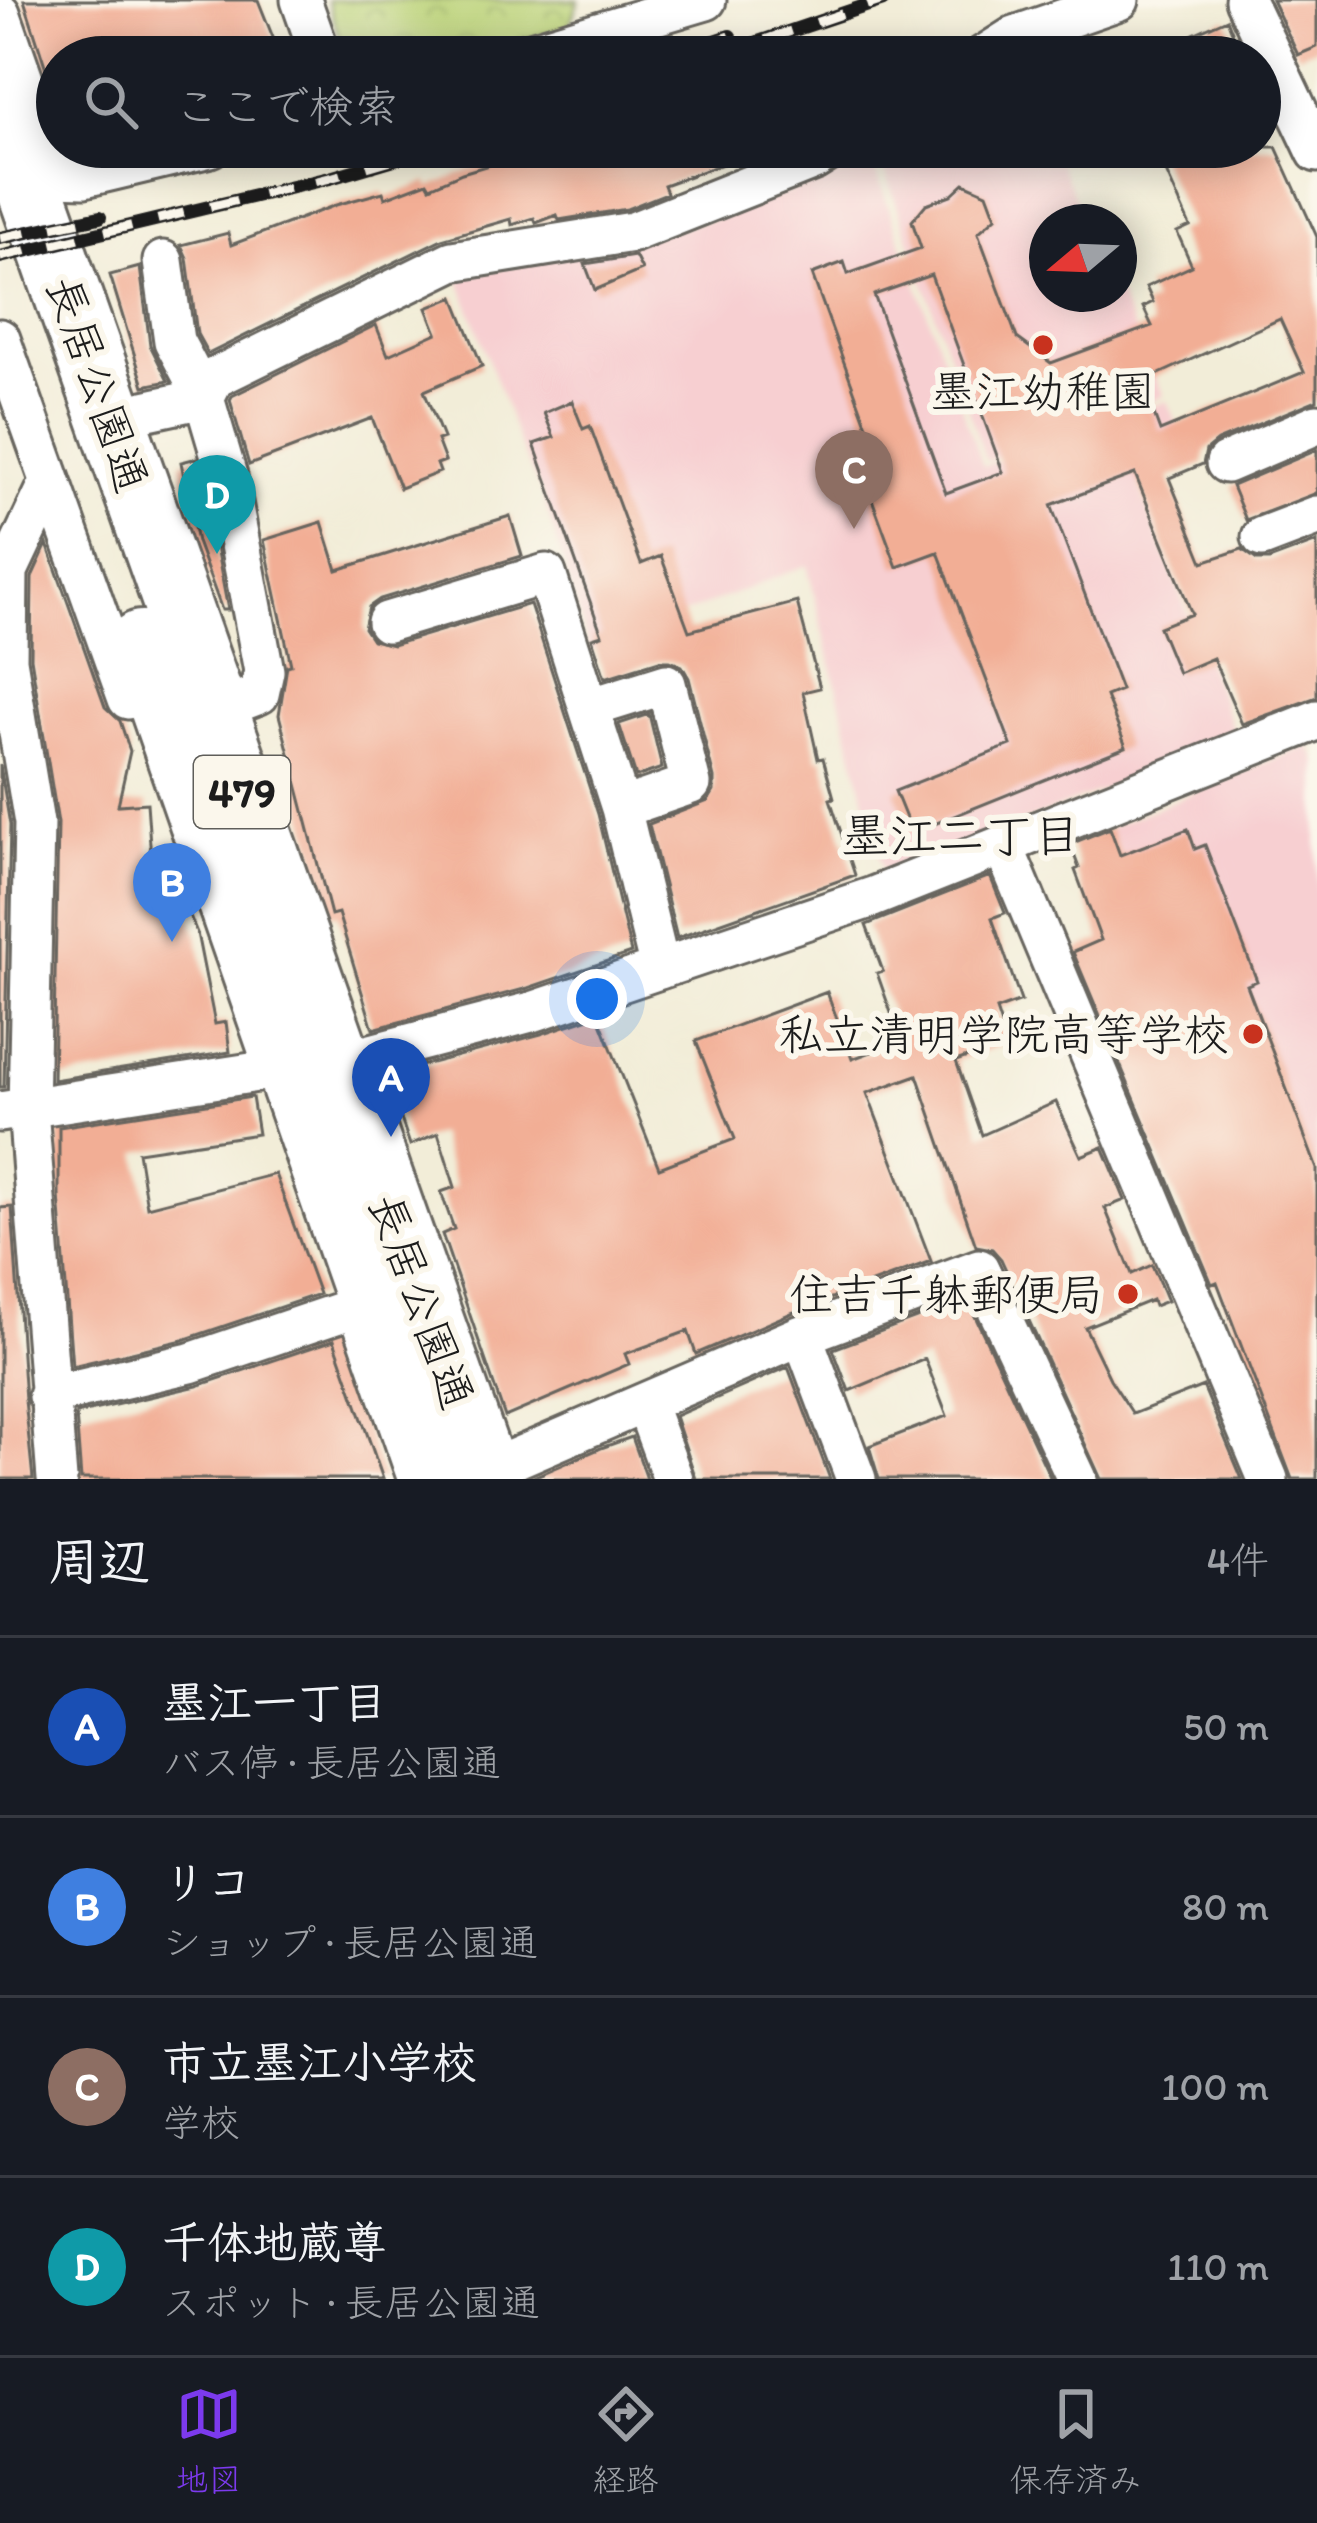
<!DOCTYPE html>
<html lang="ja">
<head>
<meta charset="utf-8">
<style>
	body { margin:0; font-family:Itim,"Klee One",sans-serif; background:#242831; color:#f1f3f6 }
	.compass { position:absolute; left:1029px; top:204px; width:108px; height:108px; border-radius:50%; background:#171b24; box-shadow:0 6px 30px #0003; rotate:251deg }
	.you { position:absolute; left:597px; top:999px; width:42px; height:42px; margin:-30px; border:9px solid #fff; border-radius:50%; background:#1a73e8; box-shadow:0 0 0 18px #1a73e833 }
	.badge { display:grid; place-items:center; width:78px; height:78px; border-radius:50%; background:#7c3aed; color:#fff; font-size:39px; font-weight:700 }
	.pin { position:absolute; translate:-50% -99px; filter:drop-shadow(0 3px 6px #0008) }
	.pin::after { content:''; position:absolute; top:63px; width:42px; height:36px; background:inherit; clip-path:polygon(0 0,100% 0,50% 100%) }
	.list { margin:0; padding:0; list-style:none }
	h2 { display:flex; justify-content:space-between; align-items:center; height:156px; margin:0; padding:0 48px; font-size:51px }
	h2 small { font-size:39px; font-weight:400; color:#9ea1a6 }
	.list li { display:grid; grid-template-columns:78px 1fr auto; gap:36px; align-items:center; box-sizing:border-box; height:180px; padding:0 48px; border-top:3px solid #363941 }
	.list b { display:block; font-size:45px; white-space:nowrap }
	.list p { margin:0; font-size:39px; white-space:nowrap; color:#9ea1a6 }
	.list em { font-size:39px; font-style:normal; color:#9ea1a6 }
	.icon { flex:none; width:66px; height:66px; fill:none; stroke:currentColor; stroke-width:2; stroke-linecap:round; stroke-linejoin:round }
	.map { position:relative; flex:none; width:1317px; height:1479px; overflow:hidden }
	.search { position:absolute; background:#171b24; box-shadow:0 6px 30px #0003; left:36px; right:36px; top:36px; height:132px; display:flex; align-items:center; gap:30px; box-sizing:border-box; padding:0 42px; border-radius:66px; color:#9ea1a6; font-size:45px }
	.sheet { height:876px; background:#171b24 }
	nav { display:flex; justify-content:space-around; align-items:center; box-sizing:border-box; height:168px; border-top:3px solid #363941; background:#171b24; font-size:33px; color:#9ea1a6 }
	nav a { display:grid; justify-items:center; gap:6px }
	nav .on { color:#7c3aed }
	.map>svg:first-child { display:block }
	.built { fill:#f7cfd1 }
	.park { fill:url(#park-crowns); stroke:#6a7649; stroke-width:3 }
	.building { fill:#f2ae95; fill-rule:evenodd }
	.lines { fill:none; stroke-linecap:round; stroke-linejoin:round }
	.street-casing { stroke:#67655e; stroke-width:45 }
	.highway-casing { stroke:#67655e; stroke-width:72 }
	.street { stroke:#fff; stroke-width:39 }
	.highway { stroke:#fff; stroke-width:66 }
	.rail-casing { stroke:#1c1c1c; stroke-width:14 }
	.rail { stroke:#fbf7ec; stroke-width:9; stroke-dasharray:27; stroke-linecap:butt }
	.poi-dot { fill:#c8321e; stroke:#fbf7ec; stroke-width:4.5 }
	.labels { text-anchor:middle; stroke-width:12; stroke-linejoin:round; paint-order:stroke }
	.shield { fill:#fbf7ec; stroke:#5f5e5a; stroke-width:3 }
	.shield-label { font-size:42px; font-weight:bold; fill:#1c1c1c }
	.street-label { font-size:45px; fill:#1c1c1c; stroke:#fbf7ec }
	.poi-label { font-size:45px; fill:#1c1c1c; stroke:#fbf7ec; text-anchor:end }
	.neighbourhood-label { font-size:48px; fill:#1c1c1c; stroke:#fbf7ec }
</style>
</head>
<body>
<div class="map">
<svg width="1317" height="1479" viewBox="0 0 1317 1479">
	<defs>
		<pattern id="park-crowns" width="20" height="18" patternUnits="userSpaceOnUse" patternTransform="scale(3)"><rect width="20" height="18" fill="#b9d176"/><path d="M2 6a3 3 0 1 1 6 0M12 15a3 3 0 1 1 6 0" fill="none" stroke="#9eb366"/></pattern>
	</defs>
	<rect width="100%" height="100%" fill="#fbf7ec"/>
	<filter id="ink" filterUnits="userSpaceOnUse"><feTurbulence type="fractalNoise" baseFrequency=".00833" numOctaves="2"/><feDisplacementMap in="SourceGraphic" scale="24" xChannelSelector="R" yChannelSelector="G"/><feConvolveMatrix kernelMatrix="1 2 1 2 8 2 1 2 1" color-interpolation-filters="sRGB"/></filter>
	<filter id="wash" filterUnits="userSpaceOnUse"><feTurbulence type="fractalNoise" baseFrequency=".004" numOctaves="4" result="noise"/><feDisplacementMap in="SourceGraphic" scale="48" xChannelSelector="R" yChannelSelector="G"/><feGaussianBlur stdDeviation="2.7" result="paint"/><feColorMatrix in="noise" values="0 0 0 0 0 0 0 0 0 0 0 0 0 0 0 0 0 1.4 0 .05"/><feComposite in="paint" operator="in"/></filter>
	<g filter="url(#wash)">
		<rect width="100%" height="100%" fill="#f2edd8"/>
		<path class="built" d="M883 147H1052L1086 222H1047V294H1118L1164 396 986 461 878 151Z
			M869 153 983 466 1167 401 1194 464 1138 486 1236 737 884 877 807 565 590 651 542 494 519 444 459 278 716 219 823 179Z
			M1310 745 1317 762V1242L1275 1256 1110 827Z"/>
		<path class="park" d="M327 0H579L569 26 469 57H346Z"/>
		<g id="blocks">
			<path class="building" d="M24 0H258L276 45 247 57H57V103Z
				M1272 0H1317V47L1298 55Z
				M1227 19 1242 57H1142L1220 22Z
				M550 147H758L759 151 664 185 667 193 627 209 559 220 557 215 536 223 534 218 512 225 511 219 442 239 208 354 197 334 187 258 181 245 228 233 231 245 336 205 383 192 385 198 427 182 430 187 462 173Z
				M1155 147H1276L1317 237V400L1217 441 1206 450 1203 464 1169 478 1203 562 1242 549 1257 560H1269L1317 542V697L1242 724 1213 658 1178 673 1159 627 1192 614 1135 474 1051 505 1121 690 1106 696 1126 747 912 833 895 791 1011 745 938 552 897 567 869 491 882 486 868 450 875 448 812 274 844 262 848 274 921 248 912 221 926 204 951 195 964 183 987 193 996 217 978 233 1017 338 1051 363 1152 326 1143 307 1153 302 1146 287 1192 266 1177 232 1190 226ZM931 275 1003 472 946 493 874 295ZM1280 319 1304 372 1160 431 1142 382Z
				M635 256 642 270 595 290 585 264Z
				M140 267 150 345 168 381 144 386 110 275Z
				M454 297 482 366 424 391 443 438 437 440 445 461 437 464 440 472 400 488 372 418 249 465 230 400 232 396 376 325 388 355 437 333 427 308Z
				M572 401 583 429 590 426 641 564 661 556 689 631 797 602 820 688 803 692 818 759 823 758 834 798 830 799 855 875 677 938 649 824 708 801 714 791V778L689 678 682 666 670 661H659L605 678 592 638 602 635 534 444 554 437 544 413Z
				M1317 450V493L1246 520 1232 486Z
				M197 458 204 482 228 610H222L197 542 181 462Z
				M510 516 522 556 380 599 369 607 364 628 372 640 393 645 530 604 598 814 631 953 528 988 373 1029 338 913 331 915 279 715 287 666 291 665 264 540 322 522 337 570Z
				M47 544 105 707 120 721 130 751 118 805 147 803 153 885 175 879 197 933 215 1024 226 1022 230 1052 53 1080 58 823 31 658 32 577Z
				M649 714 662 768 636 777 619 724Z
				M0 765 10 825 4 1087H0Z
				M1110 828 1120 855 1188 829 1195 849 1205 845 1257 981 1247 985 1317 1169V1479H1292L1217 1282 1212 1284 1073 952 1101 940 1075 870 1079 868 1070 844Z
				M990 876 1005 913 992 918 1021 1001 996 1010 1007 1043 956 1061 982 1135 1056 1102 1081 1156 1103 1147 1125 1200 1105 1208 1132 1274 1152 1265 1167 1301 1154 1306 1152 1300 1085 1327 1110 1379 1133 1414 1203 1386 1242 1479H1101L1001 1259 992 1249 976 1246 917 1075 867 1093 931 1261 794 1312 696 1354 688 1331 625 1354 629 1364 505 1417 442 1234 454 1229 441 1192 455 1187 438 1133 410 1145 386 1075 541 1034 598 1015 659 1168 735 1139 696 1041 827 992 852 1059 901 1041 877 973 883 971 866 925Z
				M252 1097 258 1134 138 1152 147 1207 275 1174 319 1294 183 1340 72 1366 59 1195V1127Z
				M12 1207 25 1400 33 1479H0V1208Z
				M967 1299 1051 1479H879L869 1446 947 1416 925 1359 849 1391 833 1349Z
				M334 1340 383 1479H81L76 1414 197 1386Z
				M788 1367 830 1479H696L675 1416Z
				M632 1437 647 1479H529L601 1448Z"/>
		</g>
	</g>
	<g filter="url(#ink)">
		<use href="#blocks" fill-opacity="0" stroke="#67655e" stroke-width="3"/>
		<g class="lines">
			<defs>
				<path id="street" d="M301 0 321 57
					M1245 0 1317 152
					M0 13 57 176 84 177 210 147
					M514 57 706 0
					M982 57 1015 36 1119 0
					M163 261 174 341 204 398 227 476 264 671 259 694 238 702 219 727
					M0 339 128 699
					M139 412 204 398 214 378 452 261 633 232 814 160 835 147
					M1226 463 1317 424
					M50 482 8 571 7 660 34 823 28 1109 57 1479
					M1262 537 1317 516
					M387 622 546 574 621 808 660 969
					M589 708 666 684 691 784 621 808
					M1004 848 1268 1479
					M0 1112 367 1055 535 1011 873 897 1317 720
					M802 1335 856 1479
					M48 1396 190 1363 371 1302
					M645 1403 673 1479
					M468 1479 802 1335 979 1269 1077 1479"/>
				<path id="highway" d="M0 103 486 1479
					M141 644 432 1479"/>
			</defs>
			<use href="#street" class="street-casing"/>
			<use href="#highway" class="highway-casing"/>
			<use href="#street" class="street"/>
			<use href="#highway" class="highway"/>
			<defs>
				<path id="rail" d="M668 57 730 36
					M714 57 883 0
					M0 238 100 217
					M0 257 330 178 435 147"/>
			</defs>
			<use href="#rail" class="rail-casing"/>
			<use href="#rail" class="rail"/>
		</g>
	</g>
	<g class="poi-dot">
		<circle cx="1043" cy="345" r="12"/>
		<circle cx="1253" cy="1034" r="12"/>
		<circle cx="1128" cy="1294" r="12"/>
	</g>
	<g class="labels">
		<rect class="shield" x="194" y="756" width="96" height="72" rx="9"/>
		<g class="shield-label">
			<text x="242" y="807">479</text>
		</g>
		<g class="street-label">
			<text transform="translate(98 384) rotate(71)" y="16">長居公園通</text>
			<text transform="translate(422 1301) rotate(70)" y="16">長居公園通</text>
		</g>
		<g class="poi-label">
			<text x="1043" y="407" text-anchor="middle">墨江幼稚園</text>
			<text x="1229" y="1050">私立清明学院高等学校</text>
			<text x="1104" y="1310">住吉千躰郵便局</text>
		</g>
		<g class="neighbourhood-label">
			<text x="961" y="852">墨江二丁目</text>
		</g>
	</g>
</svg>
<svg class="compass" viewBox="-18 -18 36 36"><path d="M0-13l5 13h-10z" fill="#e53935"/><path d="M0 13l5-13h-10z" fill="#9ea1a6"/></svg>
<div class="you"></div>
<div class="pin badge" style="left:391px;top:1137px;background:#1a4fb4">A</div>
<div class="pin badge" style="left:172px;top:942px;background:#3f7fe0">B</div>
<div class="pin badge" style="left:854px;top:529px;background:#8d6e63">C</div>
<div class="pin badge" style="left:217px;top:554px;background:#0f9aa8">D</div>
<div class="search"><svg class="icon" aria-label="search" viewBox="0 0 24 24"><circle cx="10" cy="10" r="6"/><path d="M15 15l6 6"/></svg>ここで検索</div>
</div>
<section class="sheet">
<h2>周辺<small>4件</small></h2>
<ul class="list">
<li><span class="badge" style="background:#1a4fb4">A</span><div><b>墨江一丁目</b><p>バス停 · 長居公園通</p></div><em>50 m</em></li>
<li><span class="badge" style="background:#3f7fe0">B</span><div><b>リコ</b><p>ショップ · 長居公園通</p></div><em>80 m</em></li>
<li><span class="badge" style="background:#8d6e63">C</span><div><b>市立墨江小学校</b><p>学校</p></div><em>100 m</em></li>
<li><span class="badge" style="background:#0f9aa8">D</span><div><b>千体地蔵尊</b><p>スポット · 長居公園通</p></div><em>110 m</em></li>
</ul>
</section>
<nav>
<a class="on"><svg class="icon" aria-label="map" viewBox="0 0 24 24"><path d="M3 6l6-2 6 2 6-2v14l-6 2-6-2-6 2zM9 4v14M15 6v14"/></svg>地図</a>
<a><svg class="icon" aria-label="directions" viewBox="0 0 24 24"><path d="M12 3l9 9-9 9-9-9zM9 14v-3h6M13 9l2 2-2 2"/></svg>経路</a>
<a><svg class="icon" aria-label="saved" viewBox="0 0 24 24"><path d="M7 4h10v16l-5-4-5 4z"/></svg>保存済み</a>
</nav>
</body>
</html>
